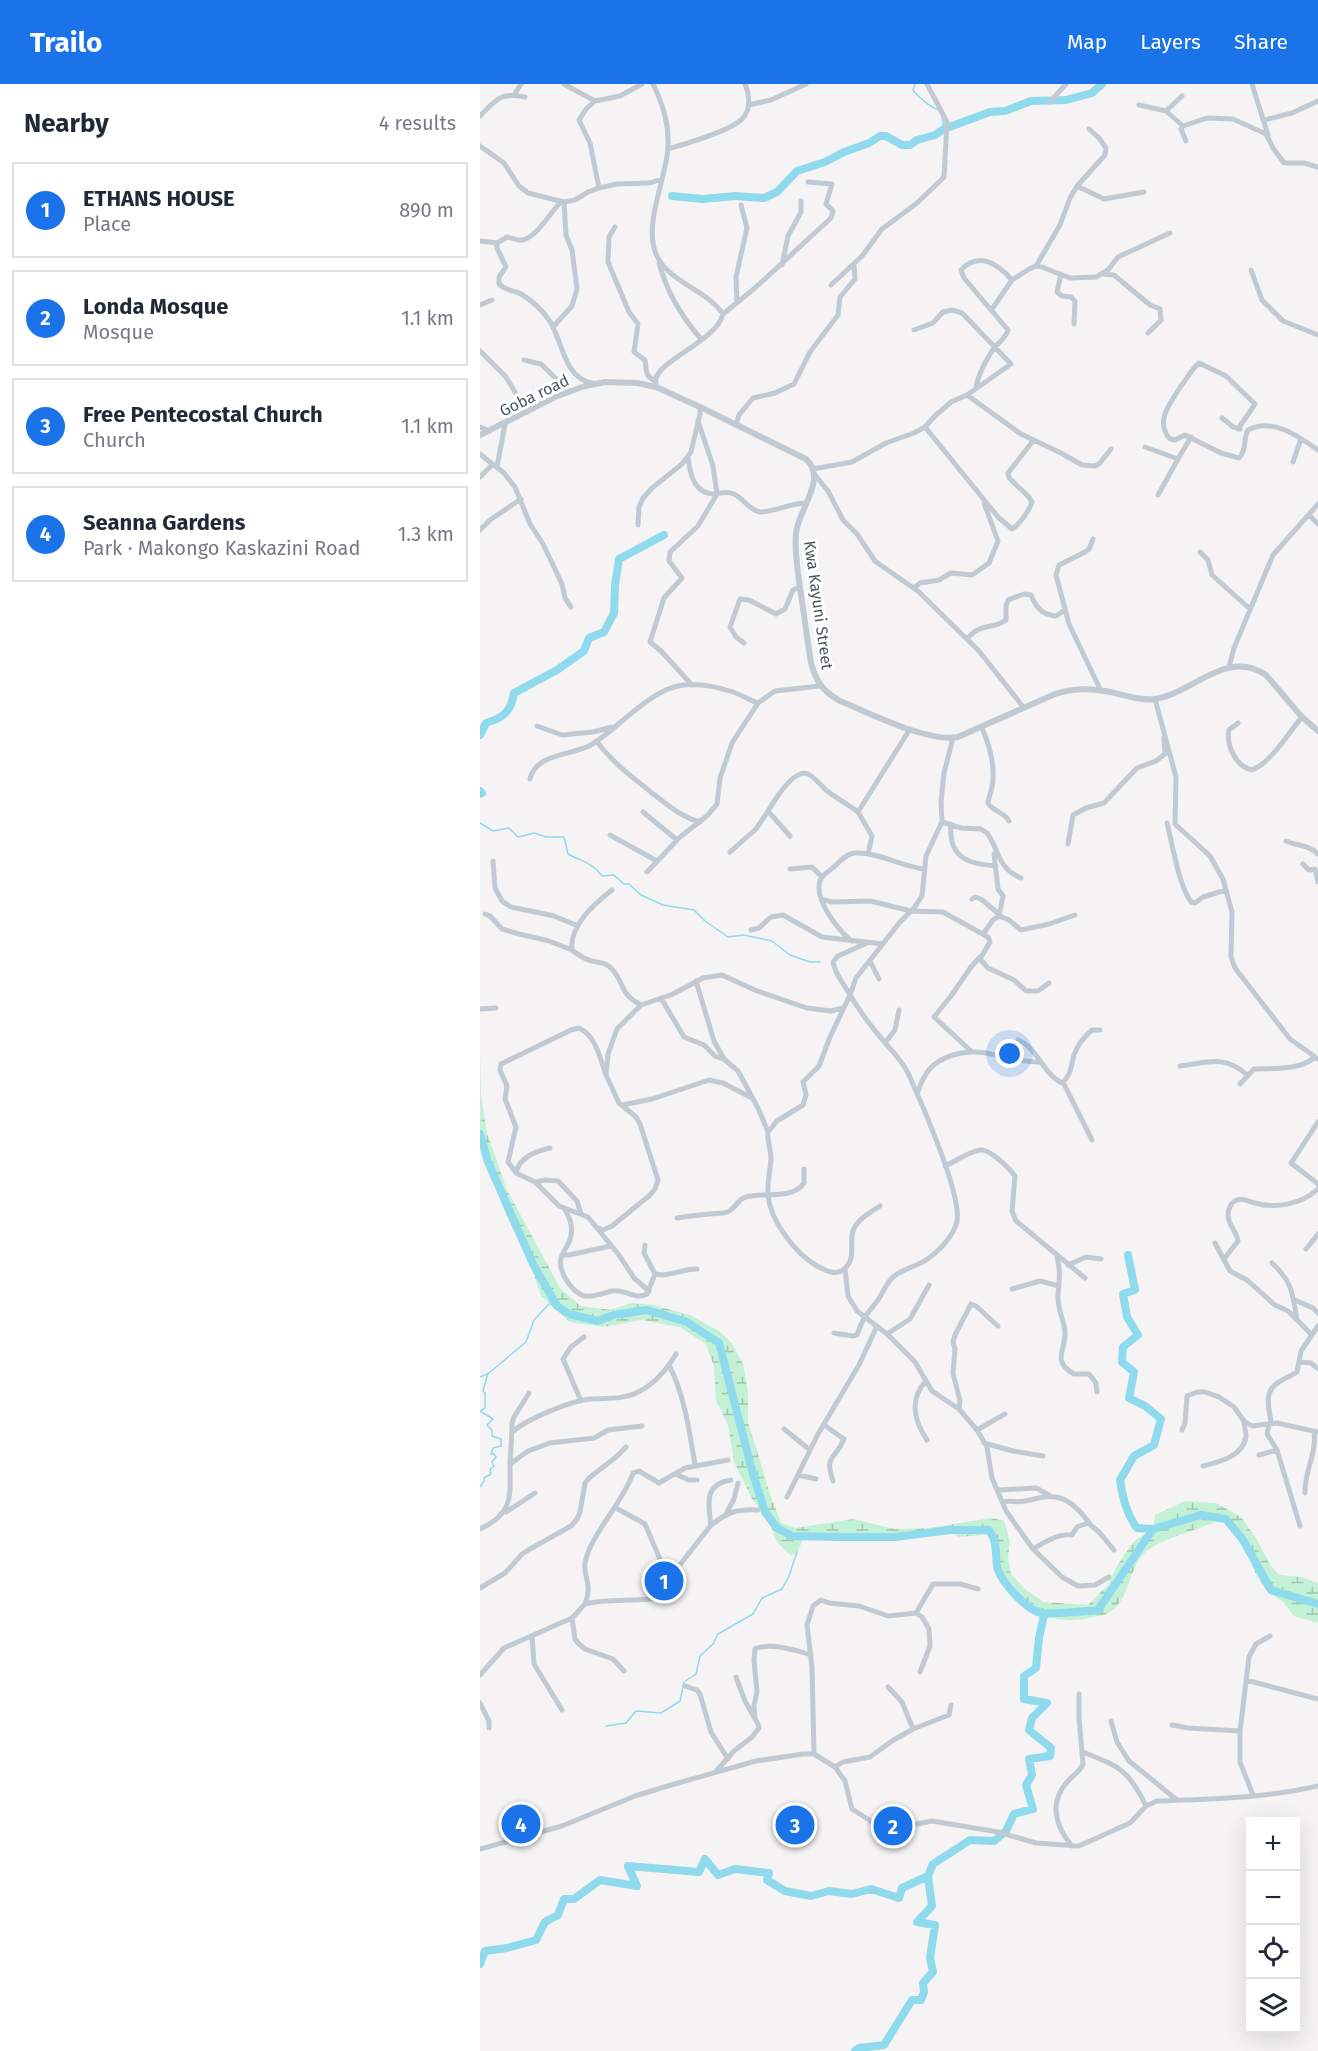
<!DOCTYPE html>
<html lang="en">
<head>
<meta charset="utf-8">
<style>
	body { margin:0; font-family:"Fira Sans",sans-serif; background:#f6f6f7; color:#1f2937 }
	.controls { position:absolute; right:18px; bottom:18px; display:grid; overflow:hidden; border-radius:0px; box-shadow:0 6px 24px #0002 }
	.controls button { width:54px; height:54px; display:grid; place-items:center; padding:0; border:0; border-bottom:2px solid #e0e1e3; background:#fff; color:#1f2937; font:30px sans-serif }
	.you { position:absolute; left:530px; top:970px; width:21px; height:21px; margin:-15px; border:4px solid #fff; border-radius:50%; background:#1a73e8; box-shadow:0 0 0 9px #1a73e833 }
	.badge { display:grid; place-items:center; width:39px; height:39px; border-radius:50%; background:#1a73e8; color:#fff; font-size:20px; font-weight:700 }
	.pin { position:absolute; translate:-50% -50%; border:3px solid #fff; box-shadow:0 2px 6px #0006 }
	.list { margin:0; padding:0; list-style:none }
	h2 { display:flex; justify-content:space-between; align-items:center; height:78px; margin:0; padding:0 24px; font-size:26px }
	h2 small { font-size:20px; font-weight:400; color:#747a83 }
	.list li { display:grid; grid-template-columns:39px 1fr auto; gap:18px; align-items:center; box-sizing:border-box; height:96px; margin:0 12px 12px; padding:0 12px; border:2px solid #e0e1e3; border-radius:0px }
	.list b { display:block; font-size:22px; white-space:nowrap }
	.list p { margin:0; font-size:20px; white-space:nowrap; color:#747a83 }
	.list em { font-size:20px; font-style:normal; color:#747a83 }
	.icon { flex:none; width:33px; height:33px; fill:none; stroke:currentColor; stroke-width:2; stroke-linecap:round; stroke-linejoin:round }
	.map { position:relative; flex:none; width:838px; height:1967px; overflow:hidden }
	header { display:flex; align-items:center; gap:36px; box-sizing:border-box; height:84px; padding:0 30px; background:#1a73e8; color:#fff }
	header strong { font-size:28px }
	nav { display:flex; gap:33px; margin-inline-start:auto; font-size:21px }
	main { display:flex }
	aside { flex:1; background:#fff }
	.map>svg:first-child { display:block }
	.wetland { fill:url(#wetland-marsh) }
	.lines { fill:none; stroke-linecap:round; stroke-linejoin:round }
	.stream { stroke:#90daee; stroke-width:1.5 }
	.river { stroke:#90daee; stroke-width:8 }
	.minor { stroke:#c1cad2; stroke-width:5 }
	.tertiary { stroke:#c1cad2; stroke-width:6 }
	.labels { text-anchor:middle; stroke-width:6; stroke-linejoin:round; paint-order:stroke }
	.street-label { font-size:16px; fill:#4a5661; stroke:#fff }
</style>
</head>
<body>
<header>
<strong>Trailo</strong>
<nav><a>Map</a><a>Layers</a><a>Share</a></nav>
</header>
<main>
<aside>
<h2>Nearby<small>4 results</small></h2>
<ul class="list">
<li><span class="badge">1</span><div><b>ETHANS HOUSE</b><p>Place</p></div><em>890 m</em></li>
<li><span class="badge">2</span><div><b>Londa Mosque</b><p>Mosque</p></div><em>1.1 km</em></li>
<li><span class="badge">3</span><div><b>Free Pentecostal Church</b><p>Church</p></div><em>1.1 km</em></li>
<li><span class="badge">4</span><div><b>Seanna Gardens</b><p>Park · Makongo Kaskazini Road</p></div><em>1.3 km</em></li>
</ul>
</aside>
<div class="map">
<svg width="838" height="1967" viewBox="0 0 838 1967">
	<defs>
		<pattern id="wetland-marsh" width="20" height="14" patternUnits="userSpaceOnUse" patternTransform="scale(1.5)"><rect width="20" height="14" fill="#c3f1d5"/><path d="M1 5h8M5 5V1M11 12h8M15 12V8" fill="none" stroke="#a0c6b0"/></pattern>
	</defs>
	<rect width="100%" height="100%" fill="#f5f3f3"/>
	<path class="wetland" d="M0 965 1 1011 7 1049 27 1106 80 1204 101 1222 131 1226 151 1219 173 1221 210 1231 239 1247 251 1258 263 1280 268 1308V1338L290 1410 301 1439 315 1444 374 1435 414 1445 449 1444 511 1434 524 1437 530 1457 528 1473 531 1490 546 1506 564 1518 608 1521 628 1501 638 1480 654 1457 673 1445 675 1431 705 1417 736 1419 761 1433 776 1454 790 1481 799 1491 821 1493 838 1499V1539L814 1532 803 1518 786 1506 777 1493 766 1466 752 1443 740 1436C718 1446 692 1451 671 1464 647 1478 653 1513 630 1528 626 1531 618 1532 613 1533 576 1544 538 1524 520 1491 515 1481 517 1462 515 1450L479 1453 467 1446 417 1454 381 1452 369 1455 355 1452 323 1456 317 1468 311 1472 297 1458 290 1439 272 1415 254 1378 248 1341 236 1316 234 1282 226 1260 200 1243 161 1236 124 1243 90 1238 61 1212 51 1182 24 1126 0 1060Z"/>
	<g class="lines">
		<path class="stream" d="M435 0 433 6C438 13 450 23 457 25
			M462 33 464 43
			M0 739 13 747 29 744 38 753 54 749 66 753H84L88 770C101 777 113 779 122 792L134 791 144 800H149L161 811 183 821 214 826 225 837 248 853 263 851 292 857 310 871 330 878H340
			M0 1293 9 1289 46 1258 54 1236 69 1220 77 1222
			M0 1403 4 1397V1394L11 1390 10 1385 14 1382 12 1378 16 1373 14 1370H11L13 1364 21 1362V1355L12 1352V1346L7 1341 13 1335 0 1327 5 1324V1309L3 1307 8 1289
			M126 1642 146 1639 156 1627 181 1629 200 1617 204 1598 216 1590 220 1572 233 1560 238 1550 273 1530 282 1514 302 1505 309 1492 317 1468"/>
		<path class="river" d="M192 112 223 115 255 112 284 114 297 108 317 87 345 78 364 68 389 59 400 52H406L422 61H430L437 56 455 51 464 45 510 28 525 27 551 17 586 16 612 9 622 0
			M0 651 6 639C23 634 31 628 34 609L77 586 104 567 109 554 124 548 134 529 135 501 139 475 184 451
			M0 707 2 709 0 710
			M0 1050 8 1078 53 1180 77 1222 89 1230 117 1237 134 1231 167 1226 207 1238 239 1259 273 1390 285 1428 297 1444 312 1452 359 1453H415L470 1446H509C519 1460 514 1471 518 1486 523 1500 547 1526 561 1529 572 1531 605 1527 618 1526L673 1445 721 1431 746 1435 763 1456 791 1506 838 1520
			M648 1171 655 1206 643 1210 647 1233 658 1251 643 1263 642 1278 654 1288 649 1314 665 1322 681 1335 674 1361 654 1372 640 1396C643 1414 646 1429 657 1444L673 1445
			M0 1880 5 1867 27 1864 56 1856 65 1838 78 1831 84 1815H94L120 1796 157 1802 148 1782 219 1788 225 1775 238 1791 255 1785 289 1789 287 1796 305 1807 331 1812 349 1807 372 1810 391 1805 419 1814 422 1804 448 1792
			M375 1967 379 1964 404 1961 432 1916H441L444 1908 443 1899 453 1888 450 1874 455 1841 437 1838 452 1822 448 1792 453 1780 490 1756 514 1757 526 1747 534 1730 553 1725 546 1701 552 1691 549 1675 570 1672 571 1664 549 1646 552 1634 567 1619 544 1615V1592L556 1584 559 1554 564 1531"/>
		<path class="minor" d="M84 0 115 17 140 12 162 0
			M173 0C183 21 189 39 188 62 187 94 162 142 177 172 190 199 227 206 243 230 239 251 196 270 181 286L176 293V303
			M772 0 788 51
			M34 11 41 0
			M115 17 106 25 99 36 110 59 119 104
			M570 18 586 0
			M269 21 291 16 326 0
			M659 21 686 27 703 42
			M686 27 702 12
			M0 32C17 15 20 8 45 13
			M784 36 812 29 838 17
			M706 57 701 45 703 42 727 34 753 35 786 50 793 64 804 79H824L838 83
			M0 62 24 79 39 102 48 109 84 118 95 116 108 108 119 104 137 100 170 99 182 95
			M188 65C205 60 251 47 262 35 271 26 270 11 265 0
			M597 102 624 115 664 108
			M135 143 129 153 128 178 149 228 158 240 154 268 165 276C167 287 164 291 175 297
			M0 157 17 159 27 153C32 154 37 157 42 156 56 155 71 127 81 118
			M17 159V164L26 183 19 193V200C26 207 33 206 41 210 51 216 62 226 69 236 83 256 83 295 113 299
			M179 179C187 209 201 232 221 255
			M302 181 308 152 321 128V117
			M556 182 580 141 590 114 597 102 625 71 626 64 619 54 609 45
			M771 186 782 216 803 237 838 251
			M581 190 577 208 582 212 591 213 595 217 594 240
			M622 190 634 191 670 221 680 225 681 236 668 249
			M351 201 382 172 402 145 437 119 464 93 467 38 447 0
			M257 219 256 193 267 144 261 121
			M0 221 12 216
			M512 225 532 196 549 185 556 182 562 183 590 194 616 193 628 186 638 173 690 149
			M243 230 275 204 351 134 353 127 346 120 352 100 328 98
			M73 243 92 222 97 205 92 166 86 151 84 118
			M434 246 453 239 463 228 472 226 482 229 531 280 487 311
			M0 267 26 293 47 328
			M44 276 61 280 89 307
			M496 304C498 290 506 276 514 264 519 258 526 254 528 246L484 194 481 186C499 167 518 180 532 196
			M742 334 753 343 760 345
			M256 341 259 331 273 314 295 309 314 300 330 268 358 231 360 213 375 195 374 181
			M0 343 10 347
			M445 343 518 433 532 445C540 440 549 427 552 418L548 412 529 394 528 389 553 357
			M758 345 775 320 746 292 719 279C712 285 707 294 701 302 691 318 674 338 690 355L695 356 705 351 741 369 759 374C767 366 763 355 768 346 792 333 818 352 838 366
			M665 363 698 375 711 353
			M0 370 24 389 35 403 50 440 63 460 82 500 85 514 91 523
			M208 374C210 390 214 410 235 410 242 409 247 407 254 410 263 414 269 426 280 428 291 429 311 419 326 419
			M813 378 821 355
			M17 383 25 340
			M333 385 372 378 406 359 434 349 445 343 455 332 471 318 487 311 541 350 581 369 602 381 615 382 620 379 631 365
			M335 391 348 407 363 436 377 450 395 477 439 508 499 567 544 624
			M0 393 12 381
			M678 411 698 375
			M829 431 838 440
			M158 441 159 423 163 414 172 404 202 380 211 368 220 330V323
			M0 446 10 436 41 415
			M613 455 609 465 605 468 579 481 576 491 589 540 621 607
			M720 468 728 476 732 491 770 525
			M434 504 440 499 459 496 471 489 492 491 509 479 518 457 504 419
			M487 555C501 538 512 546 526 536V522L528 516 544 510 551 511C556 523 562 531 576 532L585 526
			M264 559 256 553 250 543 260 515 269 516 296 530 305 525 313 506 320 503
			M749 583 754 564 793 471 838 420
			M212 601 181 567 170 558 184 514 202 494 189 477 190 468 218 442 237 410 233 382 218 337
			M675 615 696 693 695 740 730 772 743 795 752 828 751 873 755 884 810 955 838 975
			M758 639 749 646C746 661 756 683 772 686 791 679 809 648 822 633
			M57 642 82 651 113 648 132 643
			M502 644C509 660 514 678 513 695 513 704 509 711 508 719 513 728 525 728 529 737
			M117 658C136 682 149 690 172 709 188 721 201 733 220 738
			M50 695C55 669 94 671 111 661 139 644 170 605 203 601 219 599 238 603 253 608 262 611 269 616 278 619L295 607 340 602
			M163 728 197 756
			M462 738 481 744 501 745 507 749C520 767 517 784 541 794
			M687 739C693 762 698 799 711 818L715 819 723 813 746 806
			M471 740C468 773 487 780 516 782
			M130 751 177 777
			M310 752 288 727C294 717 314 684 328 690 335 693 340 701 346 706 356 714 367 720 378 728
			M806 757C818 762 829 761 838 770
			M588 760 593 731 606 724 624 719 657 684 676 677 685 670 684 654
			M250 768 276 745 288 727
			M388 770 392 752 378 728 430 645
			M514 770 518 805 523 812 519 832
			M13 777 15 804 22 817 31 823 74 832 98 842
			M823 780 829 786 835 785
			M310 785 332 783 342 793
			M835 785 838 798
			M167 788 200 753 228 731 237 720 240 694 252 659 278 619
			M132 806C114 820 89 842 92 866 97 870 102 874 109 876 116 879 125 877 131 884 145 898 138 909 161 921L191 911 223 894 242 891 277 907 327 924 351 927 363 924
			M341 815 352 818 390 817 431 827 463 828 508 853 510 858 500 875 508 884 534 896 546 907H558L569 899
			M492 815 495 813 501 815 520 831
			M5 830 10 832 22 845 39 850 69 857 92 866
			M271 846 279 844 291 833 303 831 342 853 403 860
			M503 850 513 836 519 832 529 836 541 846 569 840 595 831
			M372 857C358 847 330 811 342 793 345 789 352 785 356 781 361 776 368 769 375 769 398 768 421 782 444 785
			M390 877 399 895
			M216 897 234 957 244 975 258 987 278 1024 288 1048
			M181 914 204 953 224 961 235 972 243 975
			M0 925 16 924
			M538 956C557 963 563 990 582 999 591 992 591 982 594 971 597 962 605 952 612 946H620
			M405 959 415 946 419 926
			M491 967 454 933 471 912 491 883 500 873
			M700 982C727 979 744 970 767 991
			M126 991C120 974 116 952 99 944L91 946 21 980 20 986 27 1002 25 1015 36 1043 28 1078 36 1089 55 1098 79 1122 108 1133 139 1171 154 1194 169 1207
			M583 998 612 1056
			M760 1000 774 985C794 984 819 987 835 973
			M437 1010C444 989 451 978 473 971 505 961 528 979 560 978
			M142 1021 172 1015 229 996 243 999 270 1013
			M838 1038 811 1079 838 1100
			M465 1082C474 1078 492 1066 501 1066 510 1065 530 1085 535 1092L532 1127 536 1137 605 1194
			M36 1089C39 1073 56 1067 70 1064
			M55 1098 65 1096 78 1097 97 1117 101 1130
			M400 1122C390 1129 377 1135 373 1147 369 1160 377 1175 363 1186 355 1192 345 1186 337 1182 316 1170 291 1138 288 1112 287 1100 290 1088 291 1075 291 1066 287 1057 288 1048L297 1037 323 1021 326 1011 323 998 339 982 350 953 370 911 376 894 420 838 434 824 442 812 446 772 462 738 461 718 464 689 473 654
			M85 1126C92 1137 94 1150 87 1162 85 1166 82 1170 81 1174 78 1188 91 1207 104 1212 113 1214 123 1209 132 1207 145 1204 155 1217 167 1210L175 1190 164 1169 165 1161
			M197 1134C213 1131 228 1130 244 1129 254 1128 257 1115 266 1113 284 1108 313 1116 324 1099V1085
			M116 1143 123 1146 132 1142 170 1111 175 1105 178 1096 160 1040 156 1033 139 1019 126 991 128 970 137 945 161 921
			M735 1159 750 1187 767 1196 795 1221 808 1227 831 1250
			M826 1165 838 1150
			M82 1171H89L131 1162
			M577 1173C581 1189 579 1196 578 1211 577 1224 584 1236 585 1248 586 1266 571 1277 594 1290H609L616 1299 617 1308
			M744 1175 758 1157C757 1148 748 1141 748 1131 748 1125 751 1118 757 1116 763 1113 769 1118 775 1119 796 1125 822 1120 838 1105
			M792 1179C813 1199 812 1208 817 1236
			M588 1181 606 1173 621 1175
			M365 1185 368 1212 377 1227 407 1250 435 1278 452 1307 479 1325 497 1346 507 1363 512 1394 526 1427 553 1465 582 1493 598 1502 615 1501 629 1493
			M175 1190C189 1194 203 1184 217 1185
			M532 1205 560 1197 579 1202
			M815 1216 833 1224 838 1229
			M354 1249 373 1252 377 1251C383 1233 387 1230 398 1216 403 1209 406 1199 413 1193 422 1185 436 1183 446 1176 458 1168 474 1152 477 1137 482 1111 441 1017 428 989 422 977 414 969 406 960 392 944 378 925 367 906 362 897 355 890 353 878L358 872 387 859
			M407 1250 430 1235 449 1201
			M819 1278 831 1279 837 1284
			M189 1281C204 1309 210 1350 215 1381
			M446 1297C429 1315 434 1337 447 1356
			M101 1317 83 1275 91 1263 104 1253
			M479 1325 480 1317 473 1289 475 1265 473 1258 475 1251 491 1220 496 1222 518 1242
			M791 1338C789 1324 783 1307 799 1298 805 1294 811 1292 817 1288L821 1267 838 1242
			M789 1340 787 1350 797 1366 820 1442
			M344 1341 364 1355C355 1377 344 1370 353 1397
			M304 1345 330 1366
			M497 1346 525 1330
			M702 1346 705 1339 707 1312 717 1308H725L739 1313 754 1323 764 1337 772 1342 797 1339 838 1348
			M32 1348C47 1335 90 1317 110 1315 126 1314 145 1316 160 1307 176 1299 187 1285 196 1270
			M504 1359 533 1367 563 1372
			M779 1371 797 1366
			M30 1380 48 1367 70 1359 114 1354 128 1346 162 1342
			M723 1382C739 1378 764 1372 766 1352 766 1348 764 1342 764 1337
			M195 1390 209 1396H217
			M318 1391 336 1395
			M517 1406 556 1404 569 1411
			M825 1409C824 1388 837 1369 834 1348
			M307 1413 338 1350 379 1281 397 1242
			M522 1418C531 1416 537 1419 545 1417 551 1416 558 1414 564 1413 585 1409 599 1425 610 1440
			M136 1424 165 1440 182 1480 197 1490
			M26 1428 55 1409
			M247 1428 254 1415 258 1399
			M231 1441C248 1428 256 1425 278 1426
			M0 1445C35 1429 30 1410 30 1377 31 1365 32 1352 32 1339L34 1333 49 1309
			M553 1465C565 1458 579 1449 592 1451L597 1443 608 1439 619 1448 634 1466
			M0 1504 25 1489 42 1470 50 1465 91 1442 97 1435 100 1428 105 1399 109 1394 136 1373 146 1363
			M105 1520C113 1499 103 1493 105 1479 110 1451 143 1419 153 1389L159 1387 179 1399 205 1384 248 1376
			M436 1529 453 1500H480L498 1505
			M92 1534 95 1555 98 1559 105 1565 133 1575 144 1587
			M52 1552 54 1580 82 1626
			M0 1591 24 1564 92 1534 105 1520C133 1513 163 1520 190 1511L196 1501 199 1482 231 1441C228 1420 224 1400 251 1396
			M766 1596 838 1615
			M205 1602 217 1606 220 1610 231 1648 248 1675
			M408 1603 422 1618 433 1645
			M0 1619 9 1637V1644
			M275 1634 274 1621 277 1608 274 1576 275 1565C288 1558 317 1566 331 1571
			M631 1637 637 1658 649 1677 697 1716
			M692 1641 708 1644 760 1647
			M603 1668C640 1683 648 1685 666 1722
			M334 1670 332 1584 327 1541 333 1522 341 1516 349 1519 379 1522 408 1532 436 1529 442 1533 449 1545 450 1562 440 1588
			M355 1683 363 1678 390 1673 412 1657 433 1645 469 1631 471 1621
			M237 1686 254 1667 272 1653 279 1644 278 1640 265 1617 256 1593
			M773 1711 760 1678V1647L769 1573 776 1560 790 1552
			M592 1762C575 1742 569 1719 587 1698 593 1691 600 1688 603 1680L599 1634V1610
			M0 1765 82 1742 155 1712 191 1701 276 1677 323 1670H334L355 1683 365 1697 372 1725 389 1736 405 1751H408L437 1740 452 1737 518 1748 556 1759 599 1762 650 1739 666 1722 677 1717C730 1715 786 1714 838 1702"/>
		<path class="tertiary" d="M0 351 75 313 105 302 125 298 157 299 176 303 220 323 326 375C348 395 318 426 316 449 314 467 318 486 320 505 324 529 327 554 331 579 336 598 343 607 360 617 390 629 448 659 478 653L575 610C594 604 610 604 630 608 645 611 660 617 675 615 713 609 747 564 786 591L822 633 838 647"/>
	</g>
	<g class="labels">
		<g class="street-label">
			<text transform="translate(54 311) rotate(-26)" y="6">Goba road</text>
			<text transform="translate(339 521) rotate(82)" y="6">Kwa Kayuni Street</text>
		</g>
	</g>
</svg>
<div class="controls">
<button>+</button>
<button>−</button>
<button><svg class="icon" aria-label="locate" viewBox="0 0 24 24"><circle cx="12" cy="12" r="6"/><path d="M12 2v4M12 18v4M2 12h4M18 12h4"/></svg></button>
<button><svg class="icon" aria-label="layers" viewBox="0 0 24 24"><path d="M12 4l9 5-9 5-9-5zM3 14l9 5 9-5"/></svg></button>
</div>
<div class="you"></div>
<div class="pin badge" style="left:184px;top:1497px">1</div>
<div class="pin badge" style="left:413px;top:1742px">2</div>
<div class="pin badge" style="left:315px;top:1741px">3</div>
<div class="pin badge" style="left:41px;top:1740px">4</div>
</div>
</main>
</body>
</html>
